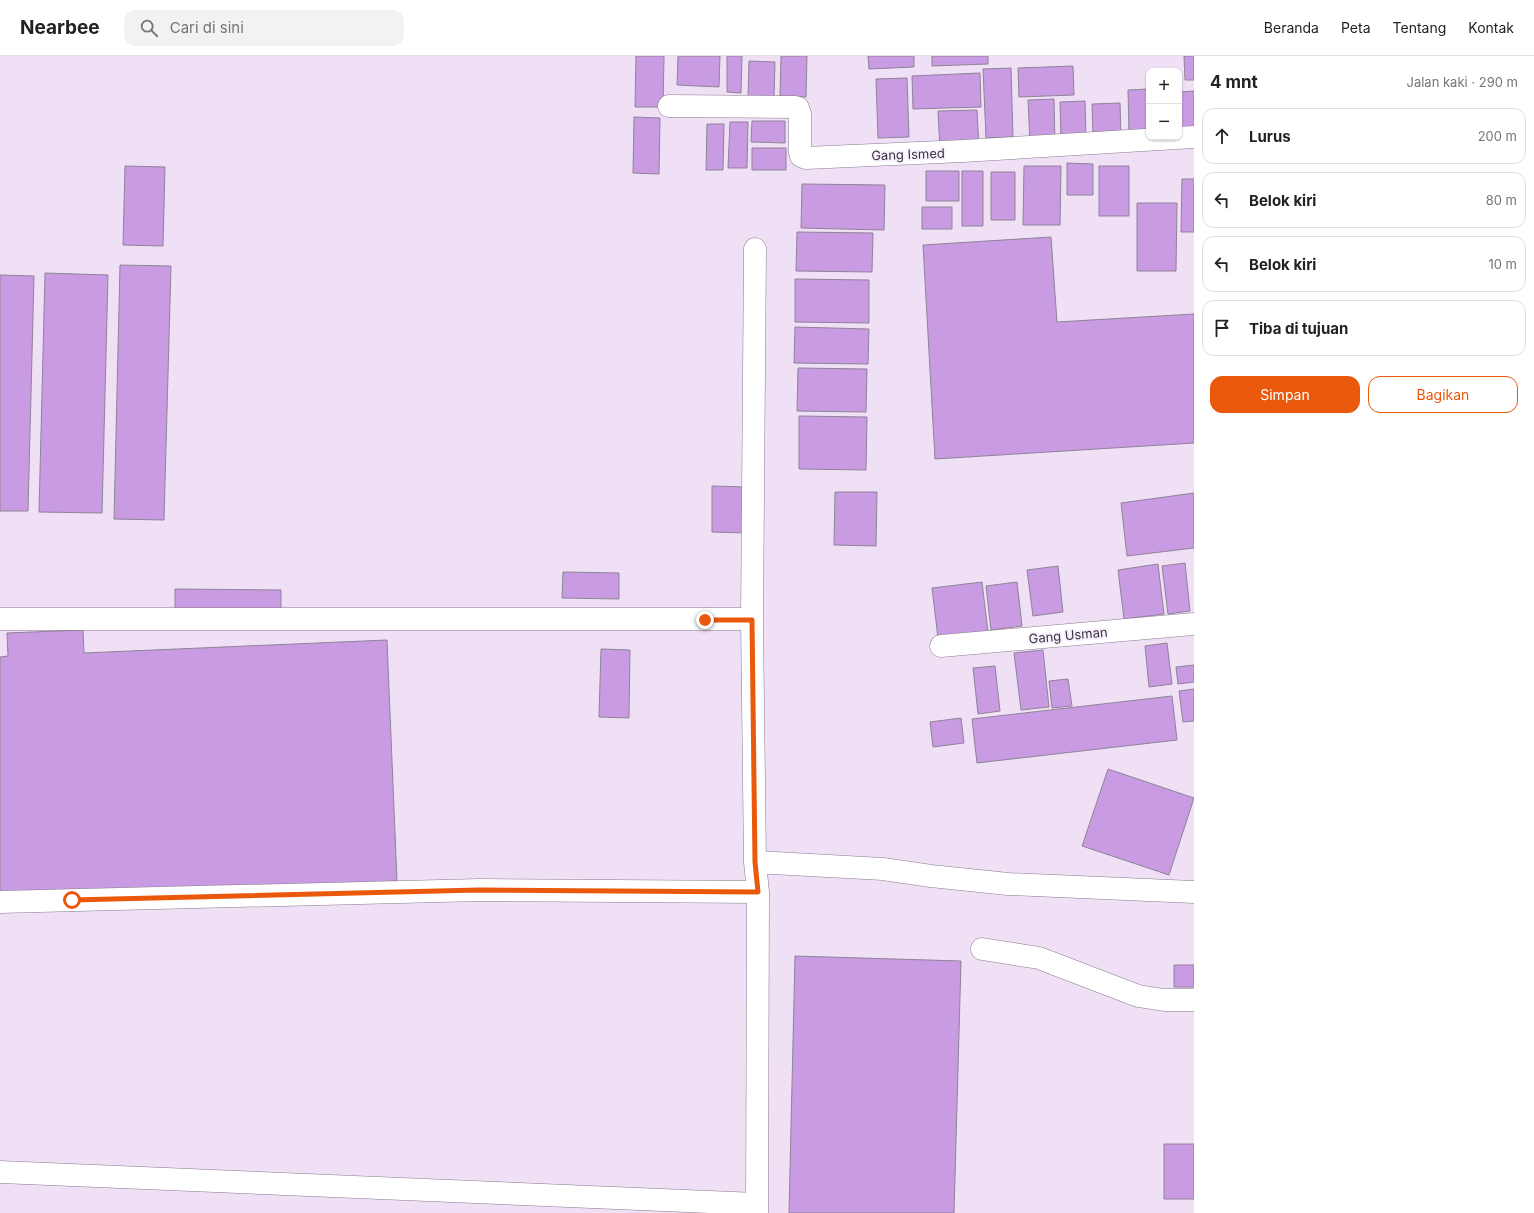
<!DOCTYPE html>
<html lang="id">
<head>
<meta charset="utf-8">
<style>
	body { margin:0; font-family:Inter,sans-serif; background:#f2f2f2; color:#222 }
	.controls { position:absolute; right:12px; top:12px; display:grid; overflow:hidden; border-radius:8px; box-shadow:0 1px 3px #0004 }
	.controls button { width:36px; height:36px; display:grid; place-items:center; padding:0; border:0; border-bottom:1px solid #e0e0e0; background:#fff; color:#222; font:20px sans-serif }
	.stop { position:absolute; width:12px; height:12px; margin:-9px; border:3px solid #ea580c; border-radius:50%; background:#fff }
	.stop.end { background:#ea580c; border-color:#fff; box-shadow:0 1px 4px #0008 }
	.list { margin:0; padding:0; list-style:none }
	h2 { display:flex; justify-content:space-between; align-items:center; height:52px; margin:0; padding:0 16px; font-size:17px }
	h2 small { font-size:13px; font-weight:400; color:#767676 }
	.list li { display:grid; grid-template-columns:26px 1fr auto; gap:12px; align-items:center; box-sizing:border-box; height:56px; margin:0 8px 8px; padding:0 8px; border:1px solid #e0e0e0; border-radius:12px }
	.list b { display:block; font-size:15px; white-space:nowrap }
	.list em { font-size:13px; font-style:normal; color:#767676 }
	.actions { display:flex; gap:8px; padding:12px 16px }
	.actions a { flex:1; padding:9px 0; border:1px solid #ea580c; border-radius:12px; text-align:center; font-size:14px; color:#ea580c }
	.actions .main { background:#ea580c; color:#fff }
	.icon { flex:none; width:22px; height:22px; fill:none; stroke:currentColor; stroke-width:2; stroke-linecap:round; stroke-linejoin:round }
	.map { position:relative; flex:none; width:1194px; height:1157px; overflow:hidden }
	header { display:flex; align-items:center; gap:24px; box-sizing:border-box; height:56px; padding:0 20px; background:#fff; border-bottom:1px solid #e0e0e0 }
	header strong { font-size:19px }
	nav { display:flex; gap:22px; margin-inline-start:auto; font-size:14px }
	.search { width:280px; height:36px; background:#f2f2f2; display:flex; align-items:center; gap:10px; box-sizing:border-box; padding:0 14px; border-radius:12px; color:#767676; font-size:15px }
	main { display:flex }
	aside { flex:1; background:#fff }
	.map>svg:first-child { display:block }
	.building { fill:#c89be2; stroke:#8f8396 }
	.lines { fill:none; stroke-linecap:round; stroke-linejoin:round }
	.minor-casing { stroke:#887b8e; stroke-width:23 }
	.minor { stroke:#fff; stroke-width:22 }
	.route { stroke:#ea580c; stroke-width:5 }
	.labels { text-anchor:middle; stroke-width:4; stroke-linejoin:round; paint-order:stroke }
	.street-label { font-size:13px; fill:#3a353d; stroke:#f9f0fd }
</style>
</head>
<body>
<header>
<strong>Nearbee</strong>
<div class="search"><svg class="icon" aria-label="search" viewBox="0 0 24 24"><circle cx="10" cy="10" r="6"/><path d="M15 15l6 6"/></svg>Cari di sini</div>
<nav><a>Beranda</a><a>Peta</a><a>Tentang</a><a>Kontak</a></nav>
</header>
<main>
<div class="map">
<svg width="1194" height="1157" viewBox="0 0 1194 1157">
	<rect width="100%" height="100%" fill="#efe0f6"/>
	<path class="building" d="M636 0H664L663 51H635Z
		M678 0H720L719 31 677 29Z
		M727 0H742L741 37 727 36Z
		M781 0H807L806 41 780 40Z
		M868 0H914V11L869 13Z
		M932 0H988V8L932 10Z
		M1184 0H1194V24H1185Z
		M749 5 775 6 774 42H748Z
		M1073 10 1074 39 1019 41 1018 12Z
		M1011 12 1013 81 986 82 983 13Z
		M980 17 981 51 913 53 912 20Z
		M907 22 909 81 878 82 876 23Z
		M1149 33V77H1129L1128 34Z
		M1194 35V76H1182L1180 36Z
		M1054 43 1055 87H1030L1028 44Z
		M1085 45 1086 84 1061 85 1060 46Z
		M1120 47 1121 79 1093 80 1092 48Z
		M977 54 979 92 940 94 938 55Z
		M634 61 660 62 659 118 633 117Z
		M752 65H785V87L751 86Z
		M730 66H748L747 112H728Z
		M707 68H724L723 114H706Z
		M752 92H786V114H752Z
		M1067 107 1093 108V139H1067Z
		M125 110 165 111 163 190 123 189Z
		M1024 110H1061L1060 169H1023Z
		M1099 110H1129V160H1099Z
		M926 115H959V145H926Z
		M962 115H983V170H962Z
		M991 116H1015V164H991Z
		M1182 123H1194V176H1181Z
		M802 128 885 129 884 174 801 172Z
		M1137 147H1177L1176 215H1137Z
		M922 151H952V173H922Z
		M797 176 873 177 872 216 796 215Z
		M1051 181 1057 266 1194 258V387L935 403 923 189Z
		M120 209 171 210 164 464 114 463Z
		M45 217 108 219 102 457 39 456Z
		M0 219 34 220 28 455H0Z
		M795 223 869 224V267L795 266Z
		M795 271 869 273 868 308 794 307Z
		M798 312 867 313 866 356 797 355Z
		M799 360 867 361 866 414 799 413Z
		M712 430 746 431V477L712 476Z
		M835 436H877L876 490 834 489Z
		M1194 437V492L1127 500 1121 447Z
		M1185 507 1190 555 1168 558 1162 510Z
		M1158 508 1164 558 1124 563 1118 514Z
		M1058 510 1063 556 1033 560 1027 514Z
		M563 516 619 517V543L562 542Z
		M982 526 988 576 938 582 932 532Z
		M1017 526 1022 570 991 574 986 530Z
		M175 533 281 534V561L175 560Z
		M83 574 84 597 387 584 397 825 0 842V601L8 600 7 577Z
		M1167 587 1172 628 1149 631 1145 590Z
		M601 593 630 594 629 662 599 661Z
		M1043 594 1049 651 1021 654 1014 597Z
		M1194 609V626L1178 628 1176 611Z
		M995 610 1000 655 978 658 973 612Z
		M1068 623 1072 650 1052 652 1049 625Z
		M1194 633V665L1183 666 1179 635Z
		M1172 640 1177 684 977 707 972 663Z
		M961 662 964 687 933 691 930 666Z
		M1108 713 1194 742 1169 819 1082 790Z
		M795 900 961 905 954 1157H789Z
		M1174 909H1194V931H1174Z
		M1164 1088H1194V1143H1164Z"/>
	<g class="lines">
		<defs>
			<path id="minor" d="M669 50 795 51 798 52 800 58V97L801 100 806 102 963 95 1194 81
				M755 193 752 563 755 806 758 836 757 1157
				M0 563H752
				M941 590 1194 568
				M755 806 883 813 931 820 1008 828 1194 836
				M0 846 479 834 758 836
				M982 893 1039 902 1138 940 1164 944H1194
				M0 1116 757 1148"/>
		</defs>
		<use href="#minor" class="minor-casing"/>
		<use href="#minor" class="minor"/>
	</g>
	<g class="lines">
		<path class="route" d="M72 844 479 834 758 836 755 806 752 564H705"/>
	</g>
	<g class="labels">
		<g class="street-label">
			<text transform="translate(908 98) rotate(-2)" y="5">Gang Ismed</text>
			<text transform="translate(1068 579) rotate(-5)" y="5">Gang Usman</text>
		</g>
	</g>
</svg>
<div class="controls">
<button>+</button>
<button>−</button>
</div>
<div class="stop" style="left:72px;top:844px"></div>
<div class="stop end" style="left:705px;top:564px"></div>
</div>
<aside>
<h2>4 mnt<small>Jalan kaki · 290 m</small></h2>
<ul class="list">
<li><svg class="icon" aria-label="ahead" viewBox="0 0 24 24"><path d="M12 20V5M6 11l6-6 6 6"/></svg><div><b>Lurus</b></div><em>200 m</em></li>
<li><svg class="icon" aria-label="left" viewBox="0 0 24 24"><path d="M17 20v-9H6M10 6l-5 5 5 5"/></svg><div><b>Belok kiri</b></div><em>80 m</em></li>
<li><svg class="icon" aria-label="left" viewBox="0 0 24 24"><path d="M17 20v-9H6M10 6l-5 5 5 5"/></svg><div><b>Belok kiri</b></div><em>10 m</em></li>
<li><svg class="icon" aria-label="arrive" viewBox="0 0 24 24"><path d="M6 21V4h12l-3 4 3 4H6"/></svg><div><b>Tiba di tujuan</b></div></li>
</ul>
<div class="actions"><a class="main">Simpan</a><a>Bagikan</a></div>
</aside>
</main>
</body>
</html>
